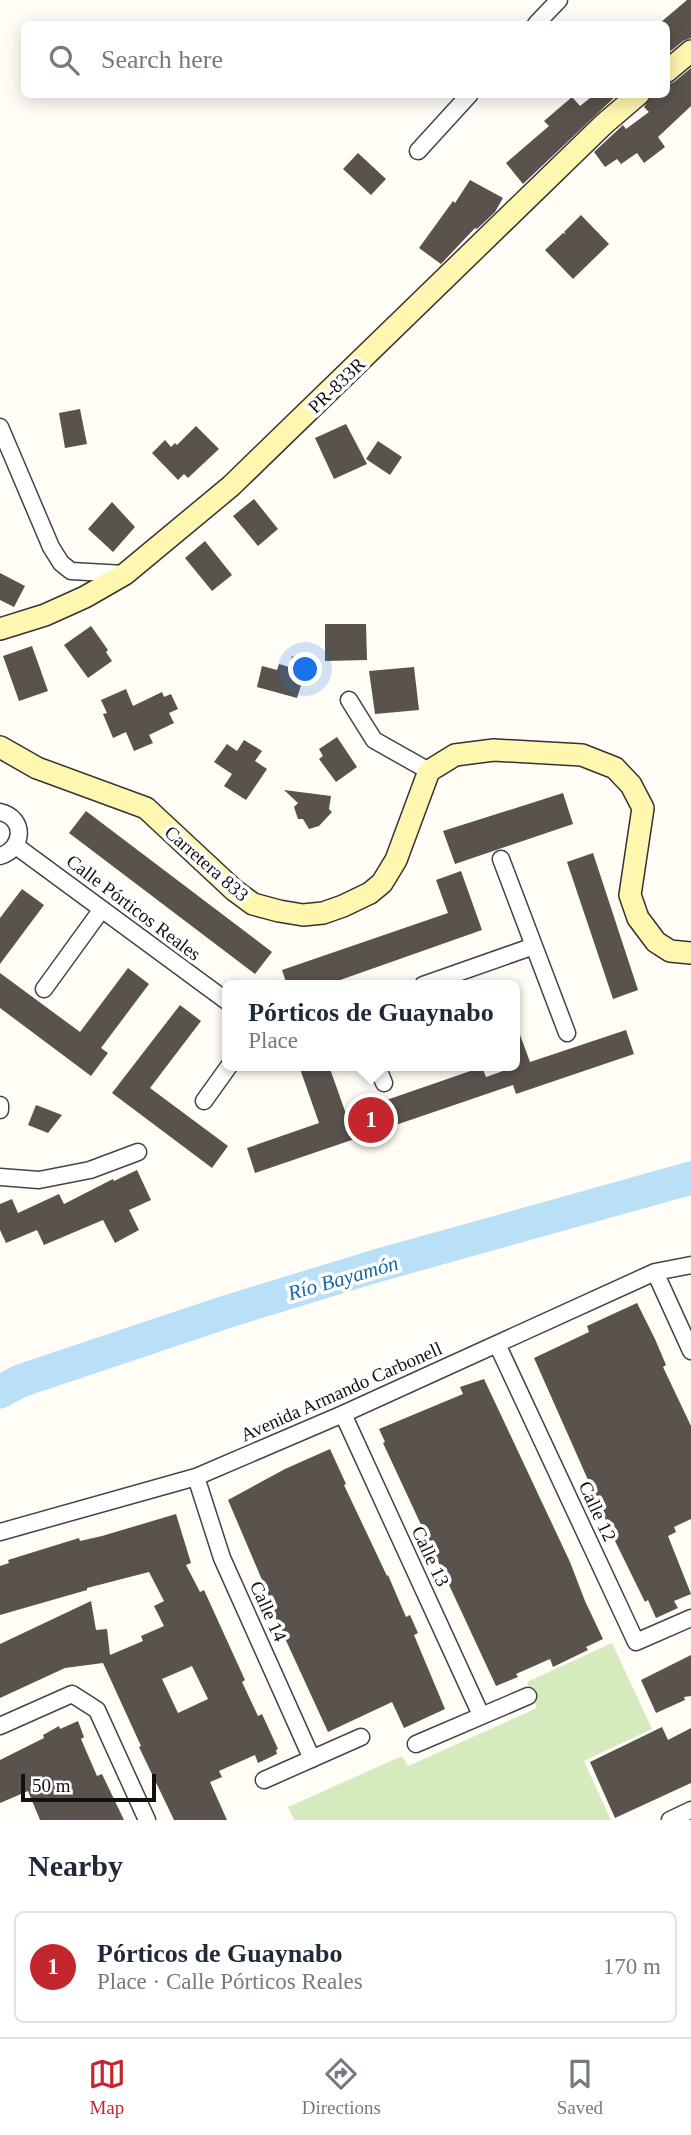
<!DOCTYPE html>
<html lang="en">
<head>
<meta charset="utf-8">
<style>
	body { margin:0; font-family:Georgia,serif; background:#f2f2f3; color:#1f2937 }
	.scale { position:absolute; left:21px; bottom:18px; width:135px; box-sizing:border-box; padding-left:7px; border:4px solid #111; border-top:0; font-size:19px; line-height:24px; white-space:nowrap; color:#111; -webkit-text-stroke:5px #fff; paint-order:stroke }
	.you { position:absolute; left:306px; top:670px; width:24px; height:24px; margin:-18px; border:5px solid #fff; border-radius:50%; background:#1a73e8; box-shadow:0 0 0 10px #1a73e833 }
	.badge { display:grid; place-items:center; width:46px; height:46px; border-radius:50%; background:#c4262e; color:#fff; font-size:23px; font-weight:700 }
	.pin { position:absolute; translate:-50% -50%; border:4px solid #fff; box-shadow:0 2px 7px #0006 }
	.popup { position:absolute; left:222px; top:980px; width:298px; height:91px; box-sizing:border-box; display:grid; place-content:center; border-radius:10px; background:#fff; filter:drop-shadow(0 2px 5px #0005); font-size:23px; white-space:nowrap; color:#747a83 }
	.popup b { font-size:26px; color:#1f2937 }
	.popup::after { content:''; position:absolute; left:50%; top:100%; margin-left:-14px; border:14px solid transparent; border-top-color:#fff }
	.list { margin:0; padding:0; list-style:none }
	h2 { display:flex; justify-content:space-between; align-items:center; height:91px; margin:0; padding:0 28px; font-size:30px }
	h2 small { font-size:23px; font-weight:400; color:#747a83 }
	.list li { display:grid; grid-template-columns:46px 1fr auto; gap:21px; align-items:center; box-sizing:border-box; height:112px; margin:0 14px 14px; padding:0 14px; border:2px solid #e0e1e3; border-radius:10px }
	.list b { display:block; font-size:26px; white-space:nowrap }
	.list p { margin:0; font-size:23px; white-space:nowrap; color:#747a83 }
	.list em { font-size:23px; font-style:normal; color:#747a83 }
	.icon { flex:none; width:38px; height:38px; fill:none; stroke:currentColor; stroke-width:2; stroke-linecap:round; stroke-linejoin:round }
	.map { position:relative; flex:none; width:691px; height:1820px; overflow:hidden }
	.search { position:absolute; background:#fff; box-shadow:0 4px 18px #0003; left:21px; right:21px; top:21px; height:77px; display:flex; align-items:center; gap:18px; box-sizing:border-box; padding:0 24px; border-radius:10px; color:#747a83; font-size:26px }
	.sheet { height:217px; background:#fff }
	nav { display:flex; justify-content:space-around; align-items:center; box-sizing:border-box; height:98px; border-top:2px solid #e0e1e3; background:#fff; font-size:19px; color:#747a83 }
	nav a { display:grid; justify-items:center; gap:4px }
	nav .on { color:#c4262e }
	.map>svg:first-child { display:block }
	.green { fill:#d5ebbd }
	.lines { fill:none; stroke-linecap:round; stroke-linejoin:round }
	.river { stroke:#b9e0f7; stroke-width:33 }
	.building { fill:#5a524d; fill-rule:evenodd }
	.street-casing { stroke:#444; stroke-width:19 }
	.secondary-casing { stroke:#333; stroke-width:24 }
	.street { stroke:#fff; stroke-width:16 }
	.secondary { stroke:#fff6b0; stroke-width:21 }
	.labels { text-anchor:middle; stroke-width:7; stroke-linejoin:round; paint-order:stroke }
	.street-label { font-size:19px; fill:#111; stroke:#fff }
	.water-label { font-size:21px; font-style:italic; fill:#1768a6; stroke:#fff }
</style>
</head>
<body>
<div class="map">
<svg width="691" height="1820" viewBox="0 0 691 1820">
	<rect width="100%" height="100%" fill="#fffdf5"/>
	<path class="green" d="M612 1643 652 1729 584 1761 611 1820H294L288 1807 402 1756 408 1766 537 1708 527 1682Z"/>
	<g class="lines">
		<path class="river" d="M0 1392 20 1381 229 1311 376 1266 691 1178"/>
	</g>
	<path class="building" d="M687 0H691V38L683 41 667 54V24L661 22Z
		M691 68V106L658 137 665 147 644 163 637 153 621 164 617 159 605 167 594 152 623 125 626 129 649 112 644 107 652 94H667V85L674 82Z
		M595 94H618L523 184 506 163 549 126 544 121 572 97 580 106Z
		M358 153 386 179 371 195 343 169Z
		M470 180 503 198 495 212 477 229 475 228 441 264 419 248 453 201 455 203Z
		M581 215 609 244 573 279 545 250 563 233 566 234 564 232Z
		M80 409 87 444 65 448 59 413Z
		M346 424 367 464 334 479 315 438Z
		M196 426 219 449 188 478 184 474 178 480 152 453 165 440 171 447 175 443 177 445Z
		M378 441 402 457 390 475 366 459Z
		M254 499 278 529 258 546 233 516Z
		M112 502 135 527 113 552 88 529Z
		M205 541 232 575 212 591 185 558Z
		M0 573 25 586 14 607 0 600Z
		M325 624H366L367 660 325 661Z
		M91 626 108 650 106 652 112 661 88 678 64 645Z
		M32 646 48 691 19 701 3 656Z
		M292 656 309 660 297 698 257 687 262 666 277 670 279 664 289 667Z
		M414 667 419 710 375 714 369 671Z
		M126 689 133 706 162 692 164 697 171 694 178 709 169 713 174 723 149 735 153 743 134 751 126 732 113 738 103 714 107 713 101 700Z
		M337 737 357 767 336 782 319 759 323 756 319 749Z
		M244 740 262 751 255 761 267 769 246 800 224 786 232 774 214 762 227 744 237 751Z
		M284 790 331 796 329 809 332 812 319 826 309 829 303 819H298L294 807 298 803Z
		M563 793 573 824 455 864 443 831Z
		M86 811 272 952 255 974 69 833Z
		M593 853 638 990 613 999 567 862Z
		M461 871 482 930 326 985H287L282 970 448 913 436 880Z
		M22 889 44 905 0 964V918Z
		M128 968 149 984 101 1048 108 1053 91 1076 0 1008V973L80 1032Z
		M180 1005 201 1021 150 1088 228 1146 212 1168 112 1093Z
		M514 1024H516L530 1062 626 1030 634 1054 516 1094 513 1085 255 1173 247 1148 319 1123 299 1066H329L346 1114 482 1067 486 1077 514 1067Z
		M36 1105 62 1115 48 1133 28 1125Z
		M137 1170 151 1200 129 1210 139 1230 115 1243 103 1220 44 1245 37 1230 6 1243 0 1230V1204L12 1199 18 1213 59 1194 64 1204 113 1179 114 1181Z
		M637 1303 655 1339 666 1365 663 1367 691 1426V1519L674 1527 676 1532 668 1536 691 1594 674 1601 678 1608 656 1618 648 1600 645 1602 616 1543 534 1358 589 1332 587 1326Z
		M484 1379 570 1562 585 1601 603 1639 586 1647 588 1650 553 1667 550 1659 516 1674 518 1677 496 1686 383 1443 385 1442 379 1429 463 1394 460 1387Z
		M330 1449 346 1484 344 1485 387 1576 388 1575 406 1617 410 1615 418 1633 414 1635 445 1709 404 1728 392 1702 328 1732 272 1610 274 1609 268 1594 228 1500 285 1469Z
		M176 1514 191 1563 186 1565 200 1592 204 1590 245 1680 242 1682 258 1716 262 1714 278 1749 276 1750 277 1754 258 1763 255 1755 219 1771 222 1777 210 1782 227 1820H174L139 1747 141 1746 103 1663 65 1668 0 1698V1644L91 1601 96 1630 107 1629 110 1655 143 1641 141 1636 164 1626 154 1606 164 1601 149 1572 87 1588V1590L0 1615V1566L9 1563 8 1560 79 1538 80 1541 102 1536ZM192 1666 208 1699 178 1713 162 1679Z
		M691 1655V1696L684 1697 685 1700 656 1713 641 1680Z
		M78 1721 84 1737 81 1739 97 1776 102 1774 124 1820H40L28 1791 0 1803V1760L44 1738 43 1735 59 1726 60 1729Z
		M662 1727 668 1740 691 1728V1783L615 1818 590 1762Z"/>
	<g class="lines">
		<defs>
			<path id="street" d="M536 24 559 0
				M418 151 470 94
				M0 427 51 547 61 563 71 571 125 574
				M349 700 374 740 429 771
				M0 812C26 818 24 849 0 856
				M16 846 228 1002
				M501 859 567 1033
				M423 985 534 946
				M44 989 102 909
				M377 1066 384 1083
				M204 1101 229 1066
				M0 1105V1110
				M0 1177 39 1180 90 1170 138 1152
				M655 1272 691 1351
				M497 1344 636 1642 691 1618
				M343 1414 481 1715
				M196 1477 222 1558 312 1759
				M0 1532 196 1477 343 1414 655 1272 691 1265
				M0 1726 72 1694 97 1710 147 1820
				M416 1744 528 1696
				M264 1780 361 1737
				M670 1820 691 1810"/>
			<path id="secondary" d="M666 72 691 51
				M0 629 45 615 85 597 125 574 231 486 604 124 639 94
				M0 747 37 768 146 808 234 890 253 904 279 911 303 915 323 913 343 906 370 893 382 883 396 860 429 771 455 755 494 750 582 755 615 768 631 785 643 808 630 895 638 918 656 942 670 951 691 953"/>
		</defs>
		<use href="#street" class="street-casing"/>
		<use href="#secondary" class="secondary-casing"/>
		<use href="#street" class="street"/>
		<use href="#secondary" class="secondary"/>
	</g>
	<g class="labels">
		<g class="street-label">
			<text transform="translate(336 385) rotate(-44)" y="7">PR-833R</text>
			<text transform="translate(207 863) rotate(41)" y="7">Carretera 833</text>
			<text transform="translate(134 907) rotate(37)" y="7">Calle Pórticos Reales</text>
			<text transform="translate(341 1391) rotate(-24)" y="7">Avenida Armando Carbonell</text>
			<text transform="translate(598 1511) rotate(65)" y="7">Calle 12</text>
			<text transform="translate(431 1556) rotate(65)" y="7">Calle 13</text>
			<text transform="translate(269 1611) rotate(66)" y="7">Calle 14</text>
		</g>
		<g class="water-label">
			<text transform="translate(343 1278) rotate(-16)" y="7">Río Bayamón</text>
		</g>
	</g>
</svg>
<div class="scale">50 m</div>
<div class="you"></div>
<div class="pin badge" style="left:371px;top:1120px">1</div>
<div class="popup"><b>Pórticos de Guaynabo</b>Place</div>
<div class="search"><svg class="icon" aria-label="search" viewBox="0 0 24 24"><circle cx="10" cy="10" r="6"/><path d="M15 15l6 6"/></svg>Search here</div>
</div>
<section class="sheet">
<h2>Nearby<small></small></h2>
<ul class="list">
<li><span class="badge">1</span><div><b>Pórticos de Guaynabo</b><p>Place · Calle Pórticos Reales</p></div><em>170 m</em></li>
</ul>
</section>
<nav>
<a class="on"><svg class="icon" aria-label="map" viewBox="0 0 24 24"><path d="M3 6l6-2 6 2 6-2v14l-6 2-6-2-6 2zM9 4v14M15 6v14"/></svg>Map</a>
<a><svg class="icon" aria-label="directions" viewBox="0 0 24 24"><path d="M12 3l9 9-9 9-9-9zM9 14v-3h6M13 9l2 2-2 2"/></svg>Directions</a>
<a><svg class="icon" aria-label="saved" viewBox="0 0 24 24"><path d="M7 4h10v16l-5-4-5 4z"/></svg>Saved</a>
</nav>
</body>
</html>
